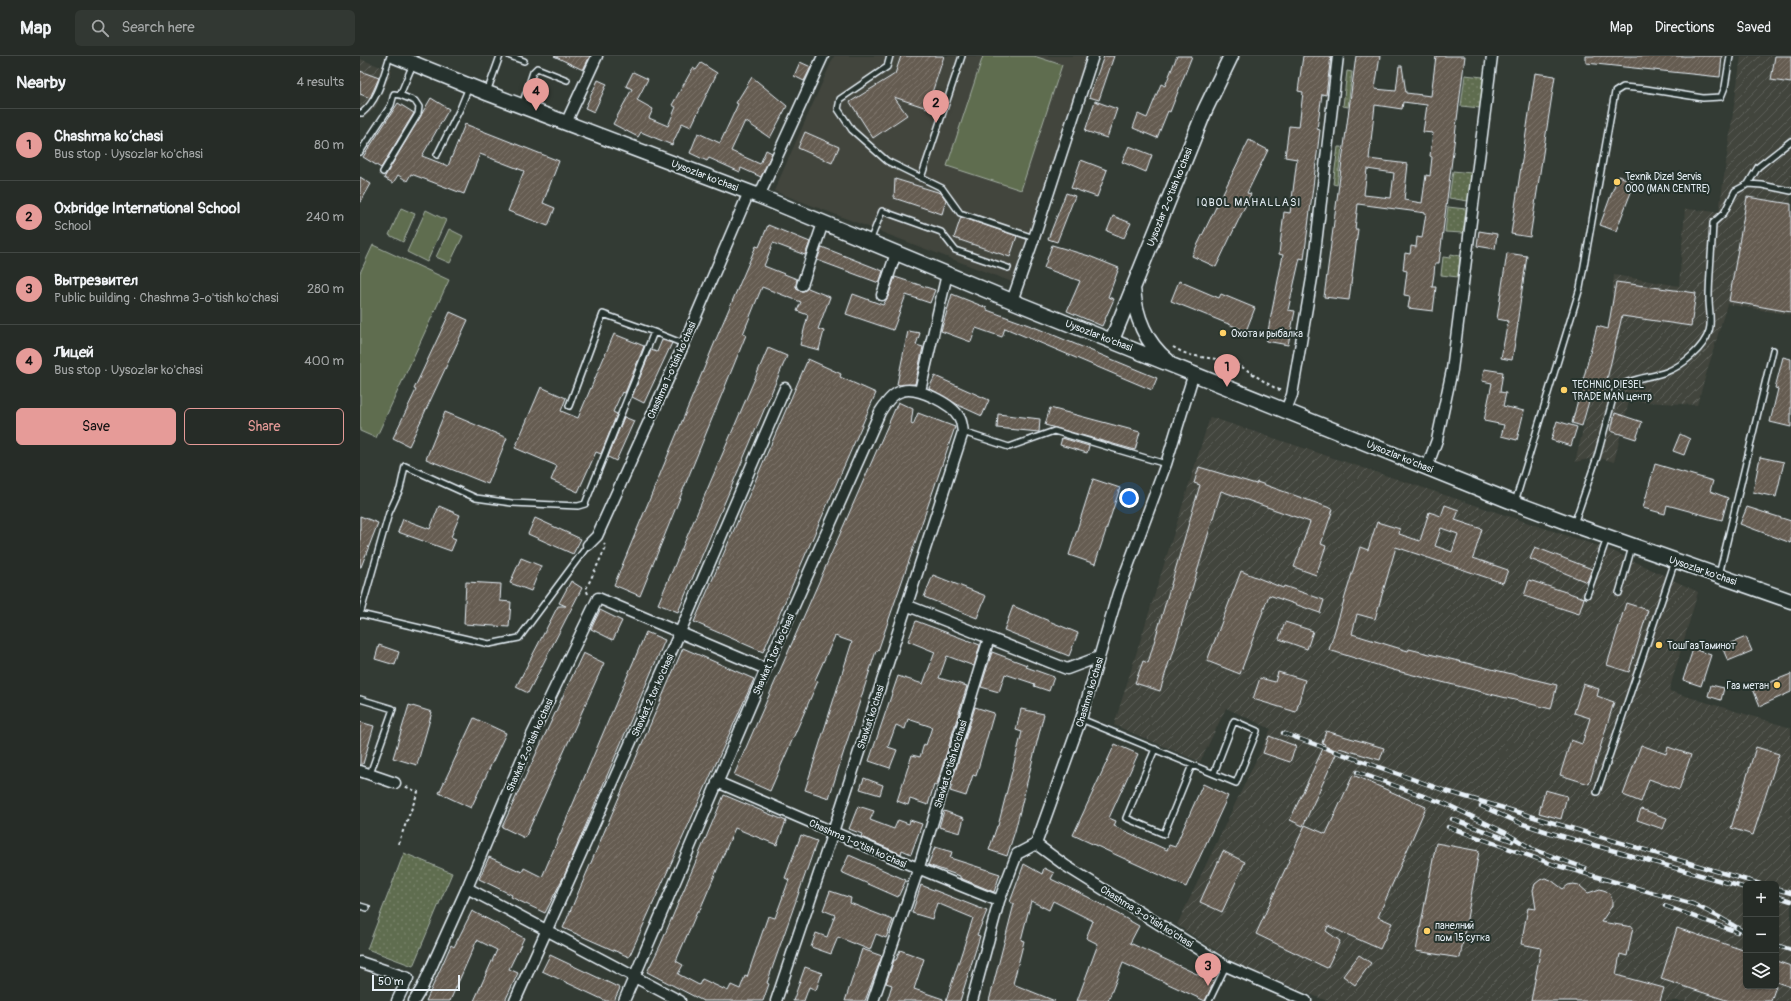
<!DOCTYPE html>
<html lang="en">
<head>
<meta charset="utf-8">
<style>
	body { margin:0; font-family:Pangolin,sans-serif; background:#323833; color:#f1f3f6 }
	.controls { position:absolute; right:12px; bottom:12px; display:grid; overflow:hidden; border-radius:6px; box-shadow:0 1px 3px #0004 }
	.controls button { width:36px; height:36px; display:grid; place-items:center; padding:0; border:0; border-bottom:1px solid #424844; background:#262c27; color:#f1f3f6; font:20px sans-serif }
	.scale { position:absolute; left:12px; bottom:10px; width:88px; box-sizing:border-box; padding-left:4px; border:2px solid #e8f1f8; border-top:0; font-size:11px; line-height:14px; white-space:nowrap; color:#e8f1f8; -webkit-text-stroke:3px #26332d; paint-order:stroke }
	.you { position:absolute; left:769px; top:442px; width:14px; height:14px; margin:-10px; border:3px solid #fff; border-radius:50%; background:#1a73e8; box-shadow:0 0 0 6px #1a73e833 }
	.badge { display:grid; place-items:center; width:26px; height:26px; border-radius:50%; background:#e69b98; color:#111; font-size:13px; font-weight:700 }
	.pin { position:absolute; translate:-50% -33px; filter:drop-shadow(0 1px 2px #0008) }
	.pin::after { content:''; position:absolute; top:21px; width:14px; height:12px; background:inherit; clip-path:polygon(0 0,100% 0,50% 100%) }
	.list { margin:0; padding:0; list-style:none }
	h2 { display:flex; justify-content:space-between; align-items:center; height:52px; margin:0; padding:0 16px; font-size:17px }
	h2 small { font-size:13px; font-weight:400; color:#a4a7a7 }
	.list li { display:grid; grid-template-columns:26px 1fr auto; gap:12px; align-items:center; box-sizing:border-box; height:72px; padding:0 16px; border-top:1px solid #424844 }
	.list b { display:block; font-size:15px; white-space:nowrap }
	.list p { margin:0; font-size:13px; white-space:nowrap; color:#a4a7a7 }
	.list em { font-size:13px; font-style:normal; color:#a4a7a7 }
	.actions { display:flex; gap:8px; padding:12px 16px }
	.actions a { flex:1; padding:9px 0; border:1px solid #e69b98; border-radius:6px; text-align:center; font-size:14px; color:#e69b98 }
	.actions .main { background:#e69b98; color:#111 }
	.icon { flex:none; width:22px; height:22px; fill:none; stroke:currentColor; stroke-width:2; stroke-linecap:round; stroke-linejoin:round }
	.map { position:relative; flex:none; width:1431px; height:945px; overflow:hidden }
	header { display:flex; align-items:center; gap:24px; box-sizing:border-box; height:56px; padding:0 20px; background:#262c27; border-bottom:1px solid #424844 }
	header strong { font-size:19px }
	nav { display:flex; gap:22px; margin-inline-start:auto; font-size:14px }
	.search { width:280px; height:36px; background:#323833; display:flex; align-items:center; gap:10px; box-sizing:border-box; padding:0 14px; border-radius:6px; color:#a4a7a7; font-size:15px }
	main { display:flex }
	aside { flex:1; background:#262c27 }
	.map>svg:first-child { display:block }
	.built { fill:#42453d }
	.industrial { fill:url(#industrial-furrows); fill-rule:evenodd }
	.green { fill:url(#green-dots); stroke:#a4afa4 }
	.pitch { fill:#5f6d4f; stroke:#a4afa4 }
	.building { fill:url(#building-hatch); stroke:#e8f1f8; fill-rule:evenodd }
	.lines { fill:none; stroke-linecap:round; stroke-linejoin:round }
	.lane-casing { stroke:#e8f1f8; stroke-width:8 }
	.street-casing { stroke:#e8f1f8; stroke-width:13 }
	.secondary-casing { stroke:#e8f1f8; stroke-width:17 }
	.path { stroke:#e8f1f8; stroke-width:2; stroke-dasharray:3 3; stroke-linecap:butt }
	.lane { stroke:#26332d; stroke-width:5 }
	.street { stroke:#26332d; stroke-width:10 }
	.secondary { stroke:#26332d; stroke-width:14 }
	.rail-casing { stroke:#e8f1f8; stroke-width:4.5 }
	.rail { stroke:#26332d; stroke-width:3; stroke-dasharray:9; stroke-linecap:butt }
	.poi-dot { fill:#ffd166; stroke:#26332d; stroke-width:1.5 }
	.labels { text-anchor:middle; stroke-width:4; stroke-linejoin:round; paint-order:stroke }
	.street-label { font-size:10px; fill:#e8f1f8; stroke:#26332d }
	.poi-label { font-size:10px; fill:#e8f1f8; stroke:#26332d; text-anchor:start }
	.neighbourhood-label { font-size:11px; letter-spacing:1px; fill:#e8f1f8; stroke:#26332d }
</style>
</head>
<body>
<header>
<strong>Map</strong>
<div class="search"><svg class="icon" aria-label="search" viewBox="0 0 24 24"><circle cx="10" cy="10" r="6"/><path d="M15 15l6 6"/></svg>Search here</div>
<nav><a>Map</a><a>Directions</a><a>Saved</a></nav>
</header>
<main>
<aside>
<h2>Nearby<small>4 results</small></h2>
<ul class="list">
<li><span class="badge">1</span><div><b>Chashma ko‘chasi</b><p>Bus stop · Uysozlar ko'chasi</p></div><em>80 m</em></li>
<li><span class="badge">2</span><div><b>Oxbridge International School</b><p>School</p></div><em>240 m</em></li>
<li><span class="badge">3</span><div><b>Вытрезвител</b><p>Public building · Chashma 3-o'tish ko'chasi</p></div><em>280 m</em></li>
<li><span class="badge">4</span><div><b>Лицей</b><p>Bus stop · Uysozlar ko'chasi</p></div><em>400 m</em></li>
</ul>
<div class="actions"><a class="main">Save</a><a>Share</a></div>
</aside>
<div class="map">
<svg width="1431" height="945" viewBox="0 0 1431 945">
	<defs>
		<pattern id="industrial-furrows" width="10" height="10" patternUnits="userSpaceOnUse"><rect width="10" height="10" fill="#42453d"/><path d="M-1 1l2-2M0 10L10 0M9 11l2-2" fill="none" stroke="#5d605a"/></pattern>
		<pattern id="green-dots" width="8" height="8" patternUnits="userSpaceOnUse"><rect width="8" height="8" fill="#5f6d4f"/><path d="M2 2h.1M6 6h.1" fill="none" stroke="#768269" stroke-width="1.8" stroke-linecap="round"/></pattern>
		<pattern id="building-hatch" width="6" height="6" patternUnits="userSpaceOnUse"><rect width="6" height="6" fill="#655b51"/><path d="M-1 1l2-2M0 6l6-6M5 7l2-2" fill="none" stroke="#7b736b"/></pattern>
	</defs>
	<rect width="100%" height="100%" fill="#333b34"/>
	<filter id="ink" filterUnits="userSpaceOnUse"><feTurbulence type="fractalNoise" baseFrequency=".025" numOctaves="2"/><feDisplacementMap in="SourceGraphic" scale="8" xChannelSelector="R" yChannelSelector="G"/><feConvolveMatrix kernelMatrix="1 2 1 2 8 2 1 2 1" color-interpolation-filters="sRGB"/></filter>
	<g filter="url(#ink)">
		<path class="built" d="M474 0H731L652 226 414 135Z"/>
		<path class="industrial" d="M1381 0H1431V259L1367 248 1337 349 1269 345 1254 406 1237 401 1215 406 1249 270 1254 219 1319 230 1325 153 1359 156Z
			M0 3 32 15 16 51 5 61 0 62Z
			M850 361 1253 495 1338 536 1309 635 1431 672V945H967L878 909 817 869 911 673 866 652 840 706 754 669ZM1386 828H1416V930H1386Z"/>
		<path class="green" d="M987 15 992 16 988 51 983 50Z
			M1105 19 1123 21 1120 52 1101 50Z
			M978 91H982L977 129 973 128Z
			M1093 115 1111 117 1108 145 1089 142Z
			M1088 151 1106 153 1103 177 1085 176Z
			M1091 198 1100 200 1098 221 1081 219 1083 201 1090 202Z
			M44 797 92 817 53 910 7 893Z"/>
		<path class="pitch" d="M623 0H674L702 9 661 134 587 110Z
			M41 152 55 158 43 186 29 179Z
			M66 154 86 164 67 206 47 196Z
			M89 173 103 180 90 207 76 201Z
			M13 189 89 224 16 382 0 375V217Z"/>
		<path class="building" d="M194 0H230L223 14Z
			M541 0H584L567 52 534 41 547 59 513 82 490 46 535 18Z
			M744 0H754L739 44 729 41Z
			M817 0H832L810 56 808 55 797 82 773 72 778 58 787 62 801 28 805 30Z
			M943 0H971L966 39 962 38 957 73 960 74 944 203 940 202 928 254 935 255 928 289 906 285 923 199 919 198 924 156 930 157 932 143 937 103 925 101 929 70 939 71 943 36 938 35Z
			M996 0H1020L1015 33 1036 35 1039 10H1042L1046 37 1071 40 1076 0H1105L1079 207H1075L1074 218 1072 231H1076L1073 255 1048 252 1050 240 1044 239 1047 215 1043 214 1045 197 1050 198 1051 190 1056 191 1057 181 1062 182 1066 157 998 148 995 173H998L989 244 964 241ZM1043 46 1067 49 1063 76 1073 77 1070 100 1072 101 1070 120 1066 119 1062 147 1044 144 1048 108 1009 103 1015 49 1042 53ZM1007 113 1034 117 1031 142 1004 139Z
			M1226 0H1362L1360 21 1226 7Z
			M1415 0H1431V27L1411 24Z
			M440 6 451 11 444 25 434 20Z
			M341 7 357 17 331 71 322 67 312 89 281 76 278 81 253 68 272 33 266 30 273 16 288 23 277 44 293 53 289 62 308 70 316 51 312 49 333 12 336 14Z
			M0 15 19 22 10 42 0 38Z
			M1175 17 1195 20 1170 181 1151 178Z
			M392 21 427 50 410 82 385 65 371 95 400 108 406 94 412 97 401 121 381 112 380 116 349 102 347 105 330 97 338 77 360 87 378 48 376 47Z
			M238 24 247 28 234 56 225 52Z
			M71 42 89 53 62 100 88 110 105 68 199 105 183 147 195 152 188 170 148 155 164 115 120 98 104 138 51 118 47 125 38 119 33 127 24 122Z
			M735 45 757 53 747 82 725 75Z
			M38 47 54 57 21 112 3 101Z
			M445 76 479 91 472 107 438 92Z
			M889 84 908 94 887 137 891 138 856 211 832 200Z
			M769 90 792 99 786 116 762 106Z
			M721 104 747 114 737 141 711 132Z
			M1258 120 1275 126 1256 175 1240 169Z
			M0 121 11 128 0 147Z
			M535 123 581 137 586 144 582 158 534 142Z
			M706 137 715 140 697 186 688 183Z
			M1387 141 1431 148V256L1369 245Z
			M753 160 771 167 764 182 747 175Z
			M601 161 657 180 650 201 594 182Z
			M408 169 450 186 445 199 413 187 404 210 437 223 436 231 440 235H444L448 232 470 241 458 273 464 275 459 294 440 289 448 259 437 255 441 246 402 231 383 278 386 279 280 540 254 529 362 269 396 190 399 191Z
			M1119 175 1137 178 1135 193 1117 190Z
			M692 189 729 200 759 212 748 241 754 243 742 270 707 255 720 225 684 212Z
			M462 191 523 215 519 227 457 204Z
			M1147 197 1167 200 1157 268H1158L1152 304 1141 302 1148 265 1137 263Z
			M535 221 575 234 570 247 546 239 533 274 486 258 493 238 523 249 528 241Z
			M819 225 859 242 861 238 895 252 886 275 811 245Z
			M1256 226 1336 237 1331 270 1262 260 1243 340 1231 338 1222 370 1212 367 1237 270 1248 273Z
			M592 238 627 252V254L674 271 797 322 792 334 645 272 642 281 616 272 611 286 581 275Z
			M90 256 108 264 49 390 33 382 56 334 54 333Z
			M548 275 560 277 556 289 563 291 555 328 540 329 537 328Z
			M254 278 284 290 265 337 262 336 253 356 257 358 241 398 236 396 218 436 191 424 197 410 155 392 181 331 206 342 201 355 218 362Z
			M302 284 312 287 284 347 272 341 291 294 297 296Z
			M408 292 427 300 318 556 298 548Z
			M1423 301 1431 303V371L1410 366 1418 333 1415 332Z
			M448 303 479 317 481 318 480 321 516 337 403 596 334 566Z
			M1124 313 1143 316 1140 336 1146 337 1143 350 1164 355 1157 384 1141 380 1144 369 1124 365 1132 327 1122 325Z
			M575 320 629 344 622 360 600 350 569 332Z
			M538 346 553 353 551 368 553 369 558 357 595 371 518 595H516L469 742 445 734 492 586 475 580 455 624 458 625 410 735 374 719Z
			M690 352 780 376 775 394 685 369Z
			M85 356 147 382 128 428 66 403Z
			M1255 357 1282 366 1276 383 1251 375Z
			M638 358 680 363 679 376 637 372Z
			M264 361 274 365 256 405 248 401Z
			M1197 365 1217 371 1211 390 1191 384Z
			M1320 378 1330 383 1324 399 1313 395Z
			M702 382 729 390 727 397 700 389Z
			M1400 401 1424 406 1416 441 1393 436Z
			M1295 408 1353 425 1350 435 1368 442 1362 464 1307 449 1305 458 1283 452Z
			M839 411 896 428 897 426 973 453 961 488 966 490 956 519 934 511 950 466 861 435 811 604 810 603 800 635 775 627 783 605 788 607 840 429 834 427Z
			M733 423 760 432 735 508 709 499Z
			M1085 449 1099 454 1095 464 1122 473 1113 502 1148 514 1143 527 1036 491 1015 563 997 558 992 578 1048 595 1049 593 1197 629 1191 653 1033 614 969 594 1000 491 1008 494 1017 466 1040 473 1039 478 1060 485 1069 456 1081 460ZM1081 472 1098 478 1092 496 1075 490Z
			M79 450 100 459 91 481 96 483 91 495 38 476 43 463 70 473Z
			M1387 451 1431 465V487L1380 468Z
			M0 460 18 467 1 511H0Z
			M175 462 221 483 213 498 168 478Z
			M1175 491 1232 513 1227 526 1170 503Z
			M161 502 181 510 171 535 150 527Z
			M881 515 923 532 924 530 964 544 960 557 909 539 880 618 847 605Z
			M573 519 626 540 617 562 564 541Z
			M1169 524 1224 542 1219 558 1164 540Z
			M211 525 222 532 168 637 156 631 198 550H206L199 547Z
			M106 526 141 528 140 545 151 546 149 571 104 568Z
			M1266 547 1288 554 1269 616 1247 609Z
			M653 550 718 577 709 600 644 574Z
			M240 554 262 565 253 584 231 573Z
			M556 565 620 589 614 610 587 600 579 622 607 630 578 725 576 730 574 729 568 749 550 743 548 749 537 745 552 699 560 701 564 688 566 689 572 671 548 663 545 673 536 669 528 691 537 694 530 712 509 705 538 620 563 628 575 596 548 585Z
			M925 566 953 575 947 593 919 583Z
			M286 576 305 584 205 818 185 857 151 841 152 839 119 823 129 801 162 816 164 812 182 821Z
			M1386 581 1392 595 1368 605 1362 591Z
			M19 589 39 596 35 609 15 603Z
			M323 592 394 623 269 901 203 872Z
			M1333 593 1351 599 1341 630 1323 624Z
			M632 596 667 609 666 611 694 621 689 635 674 630 675 628 645 618 639 636 621 631Z
			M223 597 244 607 165 782 142 771Z
			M918 616 945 624 936 656 893 643 900 622 915 626Z
			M1431 618V636L1400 650 1393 633Z
			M1223 628 1239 633 1237 640 1254 646 1229 728 1200 719 1211 684 1222 688 1230 662 1214 657Z
			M1351 629 1364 632 1361 644 1348 640Z
			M49 649 72 656 57 709 33 702Z
			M615 651 634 657 616 720 613 719 606 740 590 735 592 729H591Z
			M661 653 684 658 655 775 647 800 629 794 637 770H638L662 676 656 674Z
			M114 662 146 677 111 752 79 737Z
			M0 666 14 670 3 708H0Z
			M966 675 1024 692 1020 704 979 692 943 770 930 764 965 688 962 687Z
			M909 680 936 690 930 706 903 697Z
			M755 688 778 698 749 762 756 765 754 770 807 794 809 789 815 791 843 728 868 740 826 831 713 779Z
			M1281 689 1306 698 1308 691 1331 699 1319 734 1289 723 1281 746 1263 739Z
			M1396 691 1419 698 1393 779 1371 772Z
			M993 719 1066 751 1018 861 1032 867 1020 893 968 870 966 875 980 885 967 912 896 878 945 769 966 778Z
			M504 722 523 729 520 739 500 733Z
			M1185 734 1207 740 1201 763 1179 757Z
			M364 739 426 765 417 789 375 772 339 856H337L316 905 323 909 318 918 339 929 342 923 368 935 371 929 380 933 385 920 387 921 408 860 415 862 429 824 425 822 441 779 457 785 407 927 409 928 403 945H343L287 916 300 890Z
			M498 750 514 755 510 764 534 773 538 764 549 768 550 764 562 768 551 798 542 794 541 798 501 781 502 778 489 773Z
			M1281 753 1307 762 1303 773 1277 764Z
			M584 755 604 762 600 777 579 771Z
			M1076 787 1119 795 1100 902 1056 895Z
			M575 791 592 796 590 802 640 818 634 836 600 822V820L568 809Z
			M863 795 885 806 862 856 840 846Z
			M489 799 546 824 538 841 481 816Z
			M664 808 682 818 684 812 694 817 691 823 728 841 779 870 770 887 854 926 845 945 763 907 748 945H717L738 888 726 882 733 865 693 845 689 854 671 845 661 884 664 885 653 928 695 945H629L654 848 650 846Z
			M1185 822 1191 824 1203 833 1208 829 1213 828 1219 829 1228 837 1240 833 1246 835 1250 838 1252 844V850L1241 866 1273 871 1267 900 1260 898 1256 919 1304 932 1300 945H1171L1181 892 1161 888 1168 852 1176 853 1173 834 1175 828 1180 824Z
			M561 829 627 855 617 879 620 880 600 945H586L613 862 577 847 572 863 552 857Z
			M470 835 491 842 490 847 533 864 526 882 516 878 510 894 478 881 471 898 451 891 456 877 467 881 475 859 463 854Z
			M112 855 164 882 149 913 158 917 145 945H114L137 894 117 884 90 945H66L91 889 94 891Z
			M1317 872 1386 895V930H1416L1411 945H1369L1301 923Z
			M502 893 522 900 505 945H485Z
			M540 894 564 903 554 933 583 943V945H527L532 929 526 927 534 904H536Z
			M190 899 260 932 254 945H246L182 915Z
			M999 899 1011 907 995 929 983 920Z
			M1416 905 1431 910V931L1416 926Z
			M445 911 462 917 456 934 449 931 444 945H433Z"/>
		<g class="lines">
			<defs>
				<path id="lane" d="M150 0 164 5
					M530 0 527 11 480 43 478 53 492 74 527 105 582 132 600 157 674 182
					M127 36 140 0
					M162 49 173 16 177 12 207 24
					M0 57H2C19 43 23 20 30 0
					M0 96 31 49 34 38 40 39
					M77 99 100 53 109 31
					M23 116 58 58 59 51 55 45 40 39 53 8
					M561 122 602 0
					M1388 128 1398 111 1431 85
					M510 185 522 155 581 176 595 194 648 212
					M209 350 243 258 294 276 324 288
					M603 376 649 391 694 375 806 408
					M1155 446 1220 232 1255 36 1263 31 1286 33 1343 42 1361 41 1365 31 1370 0
					M1214 468 1237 401 1255 335C1265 322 1290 322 1306 316 1322 310 1344 292 1349 275 1352 266 1349 253 1349 244 1349 219 1352 193 1353 167L1364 157 1375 135 1388 128 1402 129 1431 135
					M1359 519 1413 294
					M1259 537 1272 491
					M1227 539 1247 482
					M0 558 129 588 159 582 228 489
					M0 559 29 457 40 433 45 410 116 442 152 447 218 450 225 448 294 276
					M0 643 33 653 10 718
					M721 663 876 727 897 675 874 665 854 717
					M795 693 766 762 804 778 832 709
					M1237 736 1315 505
					M0 850 7 852
					M849 945 866 910"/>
				<path id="street" d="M206 67 237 0
					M399 140 463 0
					M442 229 463 167
					M522 239 536 197
					M652 245 674 182 733 0
					M560 335 587 218
					M926 354 932 339 952 222 978 0
					M1067 411 1077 384 1092 314 1132 0
					M228 489 237 480 324 288 389 136
					M546 549 629 582
					M0 715 35 727
					M357 726C451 766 544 808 639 845
					M676 788 706 810 866 910 946 945
					M0 906 48 922 37 945
					M54 945 62 932 107 832
					M155 945 320 576 425 332
					M264 945 406 613 520 356C525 348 533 337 542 335 557 330 592 348 599 361 602 365 602 372 603 376L473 776 416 945
					M320 945 107 832 172 679 238 542 406 613
					M513 945 558 814 629 582 707 613 739 601
					M612 945 639 845 657 798 676 788 721 663 758 537 806 408 834 317"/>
				<path id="secondary" d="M35 0 127 37 399 140 652 245 1155 447 1214 469 1431 545
					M773 232C775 260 786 288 808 305
					M752 284 845 54 871 0"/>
			</defs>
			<use href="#lane" class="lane-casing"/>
			<use href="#street" class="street-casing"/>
			<use href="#secondary" class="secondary-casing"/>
			<path class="path" d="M813 291C820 295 827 299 836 300 850 303 858 302 873 307 891 314 904 328 922 335
				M228 538 226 533 246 491 244 488
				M38 788 58 736 44 730"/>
			<use href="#lane" class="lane"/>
			<use href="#street" class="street"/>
			<use href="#secondary" class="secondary"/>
			<defs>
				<path id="rail" d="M923 677 1086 735 1400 828
					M997 716 1086 748 1144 776 1171 792
					M1121 750 1160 767 1191 777 1386 832
					M1092 763 1152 785
					M1088 771 1195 809 1333 848 1359 861 1386 877
					M1167 791 1225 812
					M1416 833 1431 837
					M1416 840 1431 845
					M1305 850 1377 876
					M1416 889 1431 894"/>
			</defs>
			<use href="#rail" class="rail-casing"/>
			<use href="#rail" class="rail"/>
		</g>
	</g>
	<g class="poi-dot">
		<circle cx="1257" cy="126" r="4"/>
		<circle cx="863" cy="277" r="4"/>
		<circle cx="1204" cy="334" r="4"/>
		<circle cx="1299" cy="589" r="4"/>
		<circle cx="1417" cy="629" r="4"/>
		<circle cx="1067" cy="875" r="4"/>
	</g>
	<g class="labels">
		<g class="street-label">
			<text transform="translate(345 119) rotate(21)" y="4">Uysozlar ko'chasi</text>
			<text transform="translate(809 141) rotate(-68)" y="4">Uysozlar 2-o'tish ko'chasi</text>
			<text transform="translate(739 279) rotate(21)" y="4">Uysozlar ko'chasi</text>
			<text transform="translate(311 314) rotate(-66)" y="4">Chashma 1-o'tish ko'chasi</text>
			<text transform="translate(1040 400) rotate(22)" y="4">Uysozlar ko'chasi</text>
			<text transform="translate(1343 514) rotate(19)" y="4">Uysozlar ko'chasi</text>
			<text transform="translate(413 598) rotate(-66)" y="4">Shavkat 1 tor ko'chasi</text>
			<text transform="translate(729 636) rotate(-73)" y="4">Chashma ko'chasi</text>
			<text transform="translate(292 639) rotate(-66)" y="4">Shavkat 2 tor ko'chasi</text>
			<text transform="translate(510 661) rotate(-72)" y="4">Shavkat ko'chasi</text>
			<text transform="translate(169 689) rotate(-66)" y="4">Shavkat 2-o'tish ko'chasi</text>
			<text transform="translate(590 708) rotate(-73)" y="4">Shavkat o'tish ko'chasi</text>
			<text transform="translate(498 787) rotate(24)" y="4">Chashma 1-o'tish ko'chasi</text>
			<text transform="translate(787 860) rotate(32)" y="4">Chashma 3-o'tish ko'chasi</text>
		</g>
		<g class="poi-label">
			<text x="1265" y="124">Texnik Dizel Servis<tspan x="1265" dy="12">OOO (MAN CENTRE)</tspan></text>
			<text x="871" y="281">Охота и рыбалка</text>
			<text x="1212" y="332">TECHNIC DIESEL<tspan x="1212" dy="12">TRADE MAN центр</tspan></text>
			<text x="1307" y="593">ТошГазТаминот</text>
			<text x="1409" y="633" text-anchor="end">Газ метан</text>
			<text x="1075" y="873">панелний<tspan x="1075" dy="12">пом 15 сутка</tspan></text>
		</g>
		<g class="neighbourhood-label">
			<text x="889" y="150">IQBOL MAHALLASI</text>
		</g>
	</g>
</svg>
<div class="controls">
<button>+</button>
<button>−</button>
<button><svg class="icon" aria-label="layers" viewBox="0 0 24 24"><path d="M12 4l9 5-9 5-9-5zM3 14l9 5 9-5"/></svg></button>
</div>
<div class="scale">50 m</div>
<div class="you"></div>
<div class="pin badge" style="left:867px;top:331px">1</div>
<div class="pin badge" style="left:576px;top:67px">2</div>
<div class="pin badge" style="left:848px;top:930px">3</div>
<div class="pin badge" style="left:176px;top:55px">4</div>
</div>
</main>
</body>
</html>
